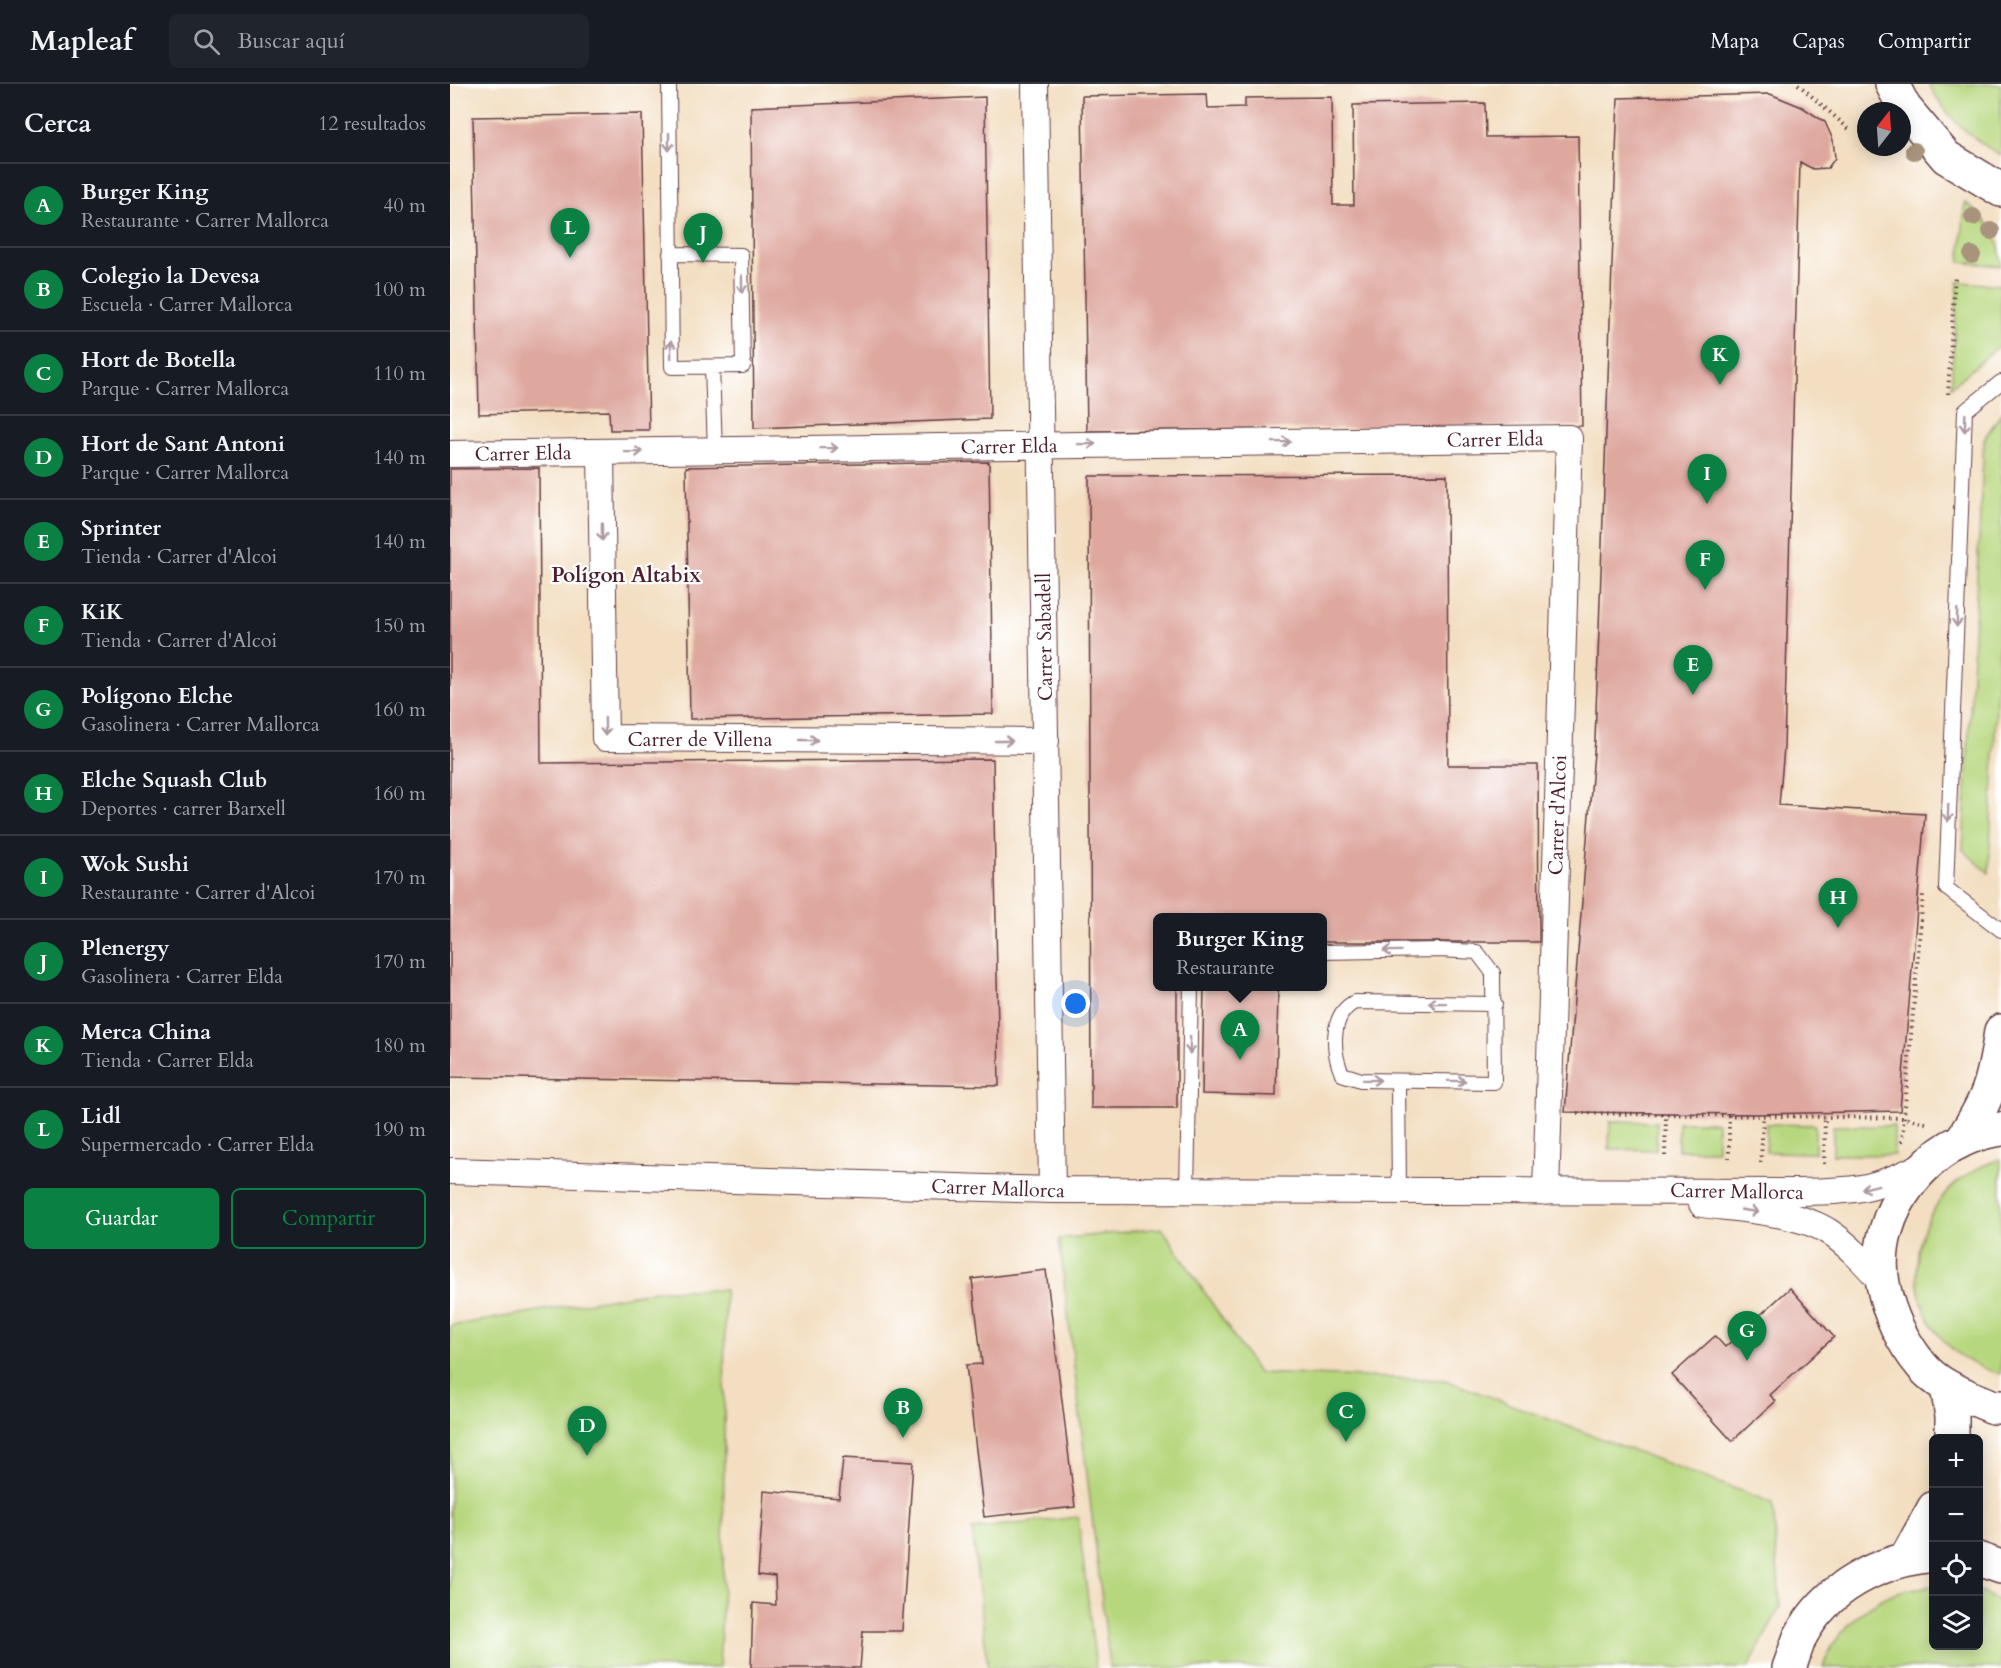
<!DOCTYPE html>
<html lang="es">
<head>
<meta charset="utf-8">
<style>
	body { margin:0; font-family:Cardo,serif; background:#20242c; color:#f1f3f6 }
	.controls { position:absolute; right:18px; bottom:18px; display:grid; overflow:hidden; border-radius:9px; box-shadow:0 3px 15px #0003 }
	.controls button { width:54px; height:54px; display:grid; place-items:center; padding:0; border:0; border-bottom:2px solid #363941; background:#171b24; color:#f1f3f6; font:30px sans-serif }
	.compass { position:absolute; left:1407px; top:18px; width:54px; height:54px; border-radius:50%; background:#171b24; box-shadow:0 3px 15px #0003; rotate:17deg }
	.you { position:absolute; left:626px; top:920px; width:21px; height:21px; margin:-15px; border:4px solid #fff; border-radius:50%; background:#1a73e8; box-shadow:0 0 0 9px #1a73e833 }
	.badge { display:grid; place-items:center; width:39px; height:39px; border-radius:50%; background:#0b8043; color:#fff; font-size:20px; font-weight:700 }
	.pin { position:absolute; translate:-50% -50px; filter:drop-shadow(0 2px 3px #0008) }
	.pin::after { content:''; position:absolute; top:32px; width:21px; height:18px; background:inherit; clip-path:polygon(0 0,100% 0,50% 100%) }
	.popup { position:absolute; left:703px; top:829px; width:174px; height:78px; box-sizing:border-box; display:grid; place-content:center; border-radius:9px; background:#171b24; filter:drop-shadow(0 2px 4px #0005); font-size:20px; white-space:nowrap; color:#9ea1a6 }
	.popup b { font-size:22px; color:#f1f3f6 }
	.popup::after { content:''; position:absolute; left:50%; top:100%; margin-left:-12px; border:12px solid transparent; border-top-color:#171b24 }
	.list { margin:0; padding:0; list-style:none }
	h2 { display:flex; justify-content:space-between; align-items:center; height:78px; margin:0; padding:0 24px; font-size:26px }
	h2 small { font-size:20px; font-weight:400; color:#9ea1a6 }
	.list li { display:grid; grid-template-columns:39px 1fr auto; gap:18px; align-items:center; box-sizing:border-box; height:84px; padding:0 24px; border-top:2px solid #363941 }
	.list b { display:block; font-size:22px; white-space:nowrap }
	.list p { margin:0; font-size:20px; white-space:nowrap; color:#9ea1a6 }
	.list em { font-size:20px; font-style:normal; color:#9ea1a6 }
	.actions { display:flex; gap:12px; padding:18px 24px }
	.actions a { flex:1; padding:14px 0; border:2px solid #0b8043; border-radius:9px; text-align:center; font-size:21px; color:#0b8043 }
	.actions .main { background:#0b8043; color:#fff }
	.icon { flex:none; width:33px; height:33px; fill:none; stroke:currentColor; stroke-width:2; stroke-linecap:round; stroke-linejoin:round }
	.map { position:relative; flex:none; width:1551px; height:1584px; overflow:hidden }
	header { display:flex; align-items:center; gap:36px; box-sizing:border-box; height:84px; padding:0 30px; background:#171b24; border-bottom:2px solid #363941 }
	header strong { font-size:28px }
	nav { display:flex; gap:33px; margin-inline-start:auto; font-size:21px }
	.search { width:420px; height:54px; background:#20242c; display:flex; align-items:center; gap:15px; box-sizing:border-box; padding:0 21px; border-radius:9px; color:#9ea1a6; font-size:22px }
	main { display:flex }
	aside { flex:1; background:#171b24 }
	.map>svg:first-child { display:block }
	.green { fill:#b7d77e; stroke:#807b54; stroke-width:1.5 }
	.building { fill:#dea89f }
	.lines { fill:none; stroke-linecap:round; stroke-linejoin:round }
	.lane-casing { stroke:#633c42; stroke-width:16 }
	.street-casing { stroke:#633c42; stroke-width:28 }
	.primary-casing { stroke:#633c42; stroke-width:36 }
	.highway-casing { stroke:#633c42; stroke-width:36 }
	.path { stroke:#633c42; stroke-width:4; stroke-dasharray:1.5 4.5; stroke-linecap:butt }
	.lane { stroke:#fff; stroke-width:14 }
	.street { stroke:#fff; stroke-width:26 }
	.primary { stroke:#fff; stroke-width:33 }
	.highway { stroke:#fff; stroke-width:33 }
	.tree { fill:#a8937c }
	.oneway { stroke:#ae9aa0 }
	.labels { text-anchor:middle; stroke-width:4.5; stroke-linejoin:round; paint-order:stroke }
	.street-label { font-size:20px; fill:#4a1f2b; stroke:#fff }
	.neighbourhood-label { font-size:21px; font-weight:bold; fill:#4a1f2b; stroke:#fff }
</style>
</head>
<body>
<header>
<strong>Mapleaf</strong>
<div class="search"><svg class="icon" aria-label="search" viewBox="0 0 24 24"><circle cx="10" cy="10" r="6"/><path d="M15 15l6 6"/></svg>Buscar aquí</div>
<nav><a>Mapa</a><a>Capas</a><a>Compartir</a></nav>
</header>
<main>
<aside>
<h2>Cerca<small>12 resultados</small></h2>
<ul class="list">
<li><span class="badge">A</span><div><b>Burger King</b><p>Restaurante · Carrer Mallorca</p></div><em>40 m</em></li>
<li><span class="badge">B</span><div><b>Colegio la Devesa</b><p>Escuela · Carrer Mallorca</p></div><em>100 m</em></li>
<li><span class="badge">C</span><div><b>Hort de Botella</b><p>Parque · Carrer Mallorca</p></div><em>110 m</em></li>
<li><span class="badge">D</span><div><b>Hort de Sant Antoni</b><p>Parque · Carrer Mallorca</p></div><em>140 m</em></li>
<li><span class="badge">E</span><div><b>Sprinter</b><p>Tienda · Carrer d'Alcoi</p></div><em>140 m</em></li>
<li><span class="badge">F</span><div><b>KiK</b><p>Tienda · Carrer d'Alcoi</p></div><em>150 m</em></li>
<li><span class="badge">G</span><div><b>Polígono Elche</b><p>Gasolinera · Carrer Mallorca</p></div><em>160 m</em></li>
<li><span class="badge">H</span><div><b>Elche Squash Club</b><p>Deportes · carrer Barxell</p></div><em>160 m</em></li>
<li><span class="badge">I</span><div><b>Wok Sushi</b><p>Restaurante · Carrer d'Alcoi</p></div><em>170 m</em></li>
<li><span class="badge">J</span><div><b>Plenergy</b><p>Gasolinera · Carrer Elda</p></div><em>170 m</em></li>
<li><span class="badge">K</span><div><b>Merca China</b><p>Tienda · Carrer Elda</p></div><em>180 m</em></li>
<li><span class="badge">L</span><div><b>Lidl</b><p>Supermercado · Carrer Elda</p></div><em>190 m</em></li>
</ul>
<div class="actions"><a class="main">Guardar</a><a>Compartir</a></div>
</aside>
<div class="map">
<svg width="1551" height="1584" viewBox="0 0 1551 1584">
	<rect width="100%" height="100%" fill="#fff"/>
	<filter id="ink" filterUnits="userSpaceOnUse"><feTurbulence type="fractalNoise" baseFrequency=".0167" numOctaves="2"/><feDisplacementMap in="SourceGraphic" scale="12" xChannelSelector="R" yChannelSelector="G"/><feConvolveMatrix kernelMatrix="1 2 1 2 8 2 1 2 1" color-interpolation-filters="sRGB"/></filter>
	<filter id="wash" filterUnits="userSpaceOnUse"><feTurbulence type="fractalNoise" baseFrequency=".008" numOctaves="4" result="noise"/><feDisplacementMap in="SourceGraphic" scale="24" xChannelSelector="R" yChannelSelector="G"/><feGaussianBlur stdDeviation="1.35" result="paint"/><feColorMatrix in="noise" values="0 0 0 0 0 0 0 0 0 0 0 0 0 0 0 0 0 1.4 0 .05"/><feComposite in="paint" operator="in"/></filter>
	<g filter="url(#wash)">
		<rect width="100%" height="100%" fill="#f3dec1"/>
		<path class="green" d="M1479 0H1551V71C1519 54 1495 32 1479 0Z
			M1515 118C1539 139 1551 149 1551 182L1510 178Z
			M1508 198 1551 201V260L1501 303Z
			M1551 329V505L1539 789 1513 766 1534 355Z
			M1160 1037 1207 1038 1206 1066 1159 1065Z
			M1228 1038H1267V1066H1228Z
			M1316 1040 1365 1041V1069L1316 1068Z
			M1383 1042H1444V1071H1383Z
			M1551 1075V1290C1438 1262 1440 1109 1551 1075Z
			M712 1144 808 1289 995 1296 1323 1419 1330 1523 1298 1584H660L609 1155Z
			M212 1206H275L273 1502 269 1584H0V1242Z
			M628 1433 646 1584H538L522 1445Z
			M1483 1502 1484 1562H1528L1529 1507 1551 1518V1584H1373C1381 1553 1412 1523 1442 1510 1454 1505 1470 1504 1483 1502Z"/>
		<g id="blocks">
			<path class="building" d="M757 10 758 24 795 23V14L882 13 883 121H904L903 21 1035 19 1036 53 1128 52 1132 342 637 347 632 12Z
				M1320 10 1352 23 1375 38 1383 56 1385 74 1378 84 1363 85 1350 78 1334 664 1329 721 1475 730 1450 1027 1307 1030 1115 1028 1145 656 1168 14Z
				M535 13 540 335 304 344 301 23Z
				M192 30 199 346H160L159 327 29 330 23 33Z
				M539 378 543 630 240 635 236 383Z
				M89 384 91 679 543 675 549 1002 0 993V385Z
				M997 391 998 681H1088L1089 858H872V834H708V902H727V1024H641L639 392Z
				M754 902H828L826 1012 752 1010Z
				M596 1186 625 1423 534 1433 516 1281 532 1280 522 1195Z
				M1340 1204 1384 1253 1320 1311 1326 1317 1282 1357 1222 1291 1265 1252 1275 1263Z
				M393 1374 463 1378 452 1547H413L410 1584H301L303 1519 326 1521 325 1493 308 1491 314 1407 389 1414Z"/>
		</g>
	</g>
	<g filter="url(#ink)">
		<use href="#blocks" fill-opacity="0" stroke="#633c42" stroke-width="1.5"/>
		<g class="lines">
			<defs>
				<path id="lane" d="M219 0 222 283 293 282 291 171 220 170
					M262 283 265 366
					M1551 298 1515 327 1496 804 1551 846
					M872 868 989 866 1027 868 1043 889 1044 998 911 996 892 990C882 967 880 930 905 918L1045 920
					M948 997 949 1108
					M737 1107 741 902"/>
				<path id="street" d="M585 0 602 1106
					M151 368 155 654 596 657
					M0 370 1119 354 1096 1108
					M0 1087 602 1106 1347 1108C1403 1107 1422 1107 1473 1081
					M1252 1120C1288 1125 1349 1128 1379 1148 1399 1161 1417 1181 1433 1199"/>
				<path id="primary" d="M1551 1045C1480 1053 1420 1128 1433 1200 1439 1231 1452 1258 1472 1282 1490 1304 1519 1312 1543 1323H1551
					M1511 1057C1539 1015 1544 997 1551 947
					M1497 1303 1502 1332V1354
					M1457 1473 1484 1424
					M1528 1475 1551 1483
					M1339 1584C1343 1574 1346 1563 1350 1553 1376 1503 1430 1476 1484 1471"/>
				<path id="highway" d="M1442 0 1454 23 1496 73 1551 106"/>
			</defs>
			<use href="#lane" class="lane-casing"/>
			<use href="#street" class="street-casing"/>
			<use href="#primary" class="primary-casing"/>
			<use href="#highway" class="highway-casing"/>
			<path class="path" d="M1348 0 1400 46
				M1498 310 1505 191
				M1127 1029 1454 1034 1476 1039
				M1279 1031V1074
				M1452 1058 1473 811
				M1215 1072 1216 1031
				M1311 1079 1313 1031
				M1374 1080 1375 1033"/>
			<use href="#lane" class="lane"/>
			<use href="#street" class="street"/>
			<use href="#primary" class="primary"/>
			<use href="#highway" class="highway"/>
		</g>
		<g class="tree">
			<circle cx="1464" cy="67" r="9"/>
			<circle cx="1523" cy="133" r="9"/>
			<circle cx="1541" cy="147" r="9"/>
			<circle cx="1522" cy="171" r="9"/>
		</g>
		<defs><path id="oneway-shaft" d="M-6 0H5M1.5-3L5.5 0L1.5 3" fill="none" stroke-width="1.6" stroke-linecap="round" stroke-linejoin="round" transform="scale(1.5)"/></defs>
		<g class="oneway">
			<use href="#oneway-shaft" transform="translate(219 58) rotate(90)"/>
			<use href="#oneway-shaft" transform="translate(292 200) rotate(89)"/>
			<use href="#oneway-shaft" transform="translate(221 265) rotate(-91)"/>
			<use href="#oneway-shaft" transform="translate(1515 339) rotate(92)"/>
			<use href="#oneway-shaft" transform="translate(832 358) rotate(-1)"/>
			<use href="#oneway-shaft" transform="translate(637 360) rotate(-1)"/>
			<use href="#oneway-shaft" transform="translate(379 364) rotate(-1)"/>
			<use href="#oneway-shaft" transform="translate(184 368) rotate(-1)"/>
			<use href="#oneway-shaft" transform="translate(152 448) rotate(89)"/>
			<use href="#oneway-shaft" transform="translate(1507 534) rotate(92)"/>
			<use href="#oneway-shaft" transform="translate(155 643) rotate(89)"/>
			<use href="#oneway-shaft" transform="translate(359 656)"/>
			<use href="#oneway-shaft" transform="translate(554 657)"/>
			<use href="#oneway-shaft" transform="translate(1498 729) rotate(92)"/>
			<use href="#oneway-shaft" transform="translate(942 867) rotate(179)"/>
			<use href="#oneway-shaft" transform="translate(987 919) rotate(-179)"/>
			<use href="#oneway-shaft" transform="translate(740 961) rotate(91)"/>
			<use href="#oneway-shaft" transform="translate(922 996) rotate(1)"/>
			<use href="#oneway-shaft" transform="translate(1007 997) rotate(1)"/>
			<use href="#oneway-shaft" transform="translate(1420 1103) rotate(166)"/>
			<use href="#oneway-shaft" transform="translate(1300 1127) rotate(8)"/>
		</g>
	</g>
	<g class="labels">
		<g class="street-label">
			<text transform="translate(1045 355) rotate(-1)" y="7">Carrer Elda</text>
			<text transform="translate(559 362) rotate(-1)" y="7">Carrer Elda</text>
			<text transform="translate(73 369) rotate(-1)" y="7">Carrer Elda</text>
			<text transform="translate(594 553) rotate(-91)" y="7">Carrer Sabadell</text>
			<text x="250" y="662">Carrer de Villena</text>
			<text transform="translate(1107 731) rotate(-88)" y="7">Carrer d'Alcoi</text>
			<text transform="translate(548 1104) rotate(2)" y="7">Carrer Mallorca</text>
			<text transform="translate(1287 1107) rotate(1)" y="7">Carrer Mallorca</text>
		</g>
		<g class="neighbourhood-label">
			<text x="176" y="498">Polígon Altabix</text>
		</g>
	</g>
</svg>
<div class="controls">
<button>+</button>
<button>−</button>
<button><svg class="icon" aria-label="locate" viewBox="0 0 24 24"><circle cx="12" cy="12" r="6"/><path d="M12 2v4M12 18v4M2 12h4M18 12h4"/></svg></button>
<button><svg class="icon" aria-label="layers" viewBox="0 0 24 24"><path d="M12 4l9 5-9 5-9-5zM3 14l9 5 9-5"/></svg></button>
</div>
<svg class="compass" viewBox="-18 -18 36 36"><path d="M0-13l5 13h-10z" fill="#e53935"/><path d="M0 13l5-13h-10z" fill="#9ea1a6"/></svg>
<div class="you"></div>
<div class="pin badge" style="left:790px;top:976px">A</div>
<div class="popup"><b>Burger King</b>Restaurante</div>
<div class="pin badge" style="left:453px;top:1354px">B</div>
<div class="pin badge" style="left:896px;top:1358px">C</div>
<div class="pin badge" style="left:137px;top:1372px">D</div>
<div class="pin badge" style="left:1243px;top:611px">E</div>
<div class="pin badge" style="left:1255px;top:506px">F</div>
<div class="pin badge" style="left:1297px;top:1277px">G</div>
<div class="pin badge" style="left:1388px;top:844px">H</div>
<div class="pin badge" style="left:1257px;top:420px">I</div>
<div class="pin badge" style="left:253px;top:179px">J</div>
<div class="pin badge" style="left:1270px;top:301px">K</div>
<div class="pin badge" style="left:120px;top:174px">L</div>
</div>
</main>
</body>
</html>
